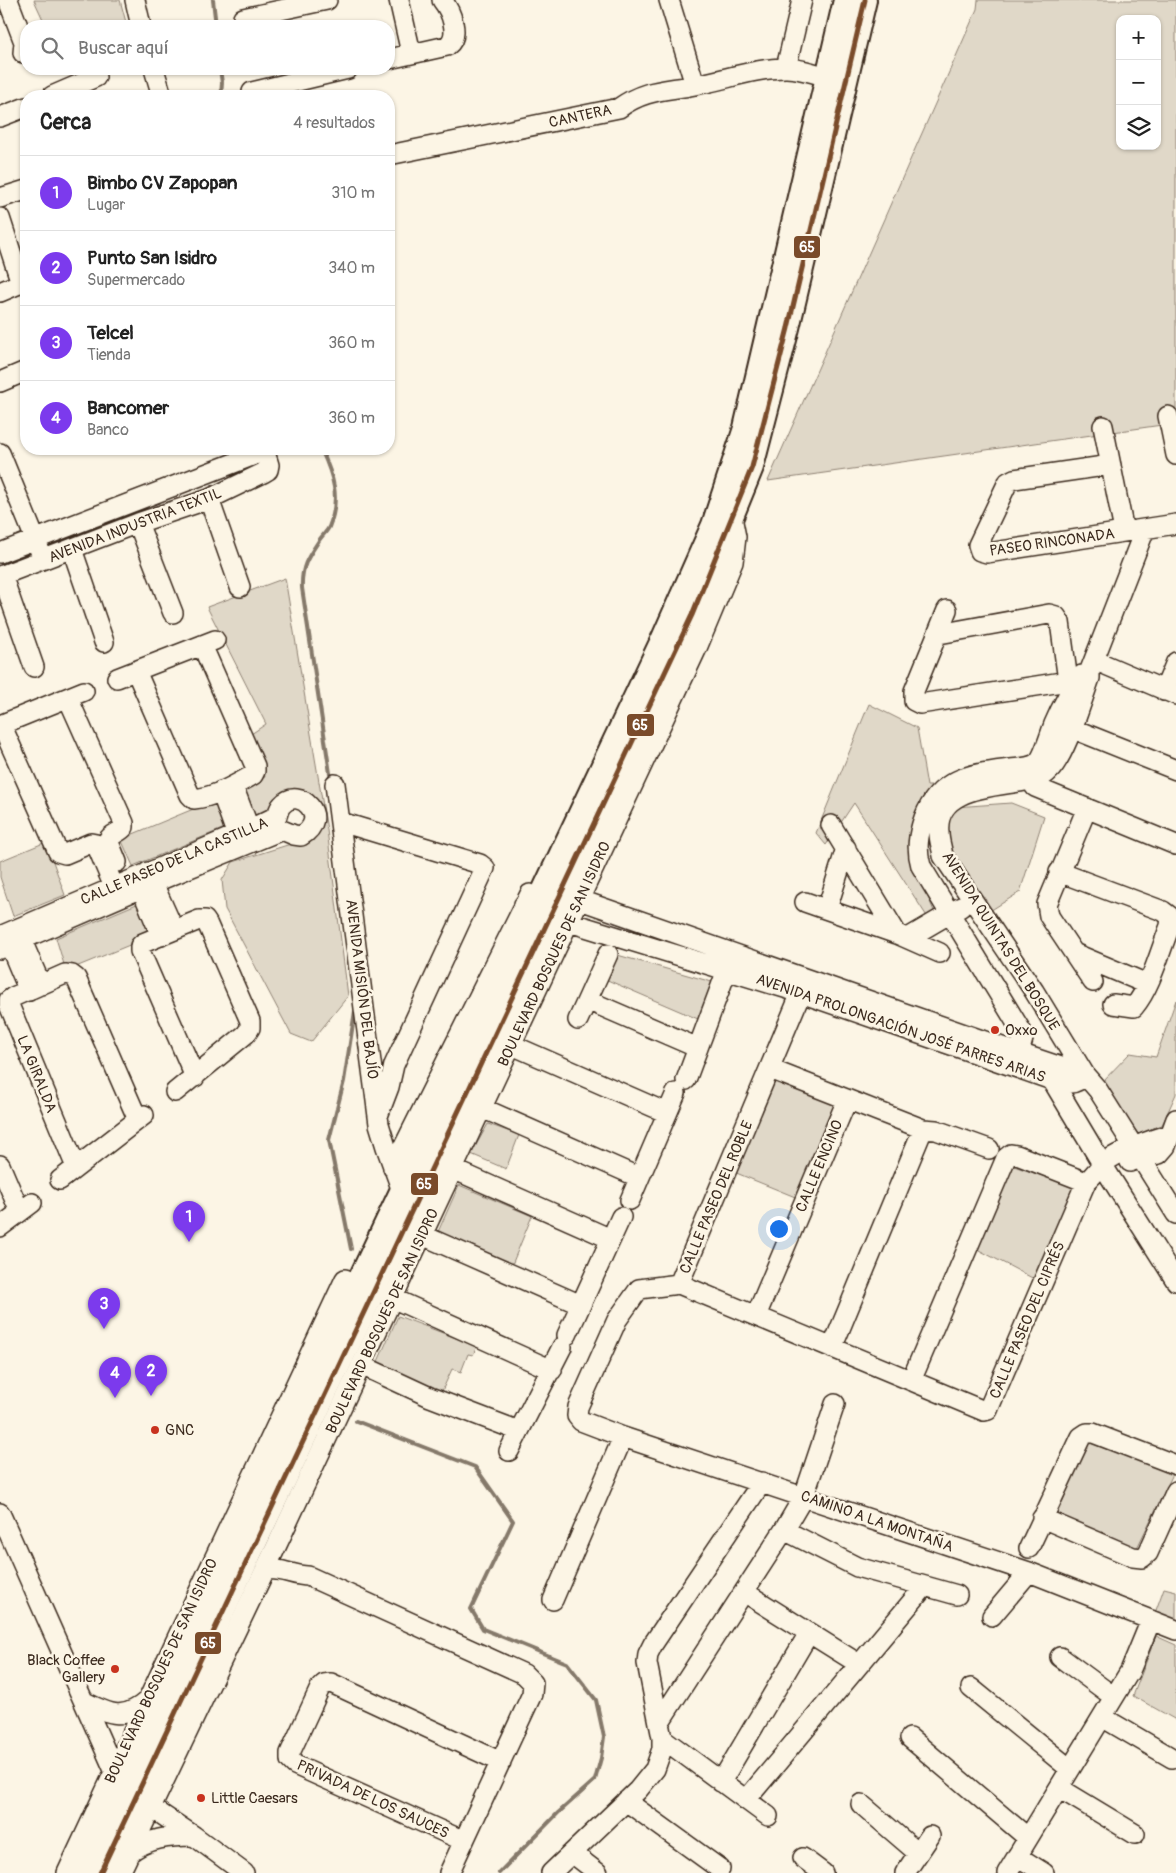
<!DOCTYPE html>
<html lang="es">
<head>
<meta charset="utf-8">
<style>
	body { margin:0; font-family:Pangolin,sans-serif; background:#f6f6f6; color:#222 }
	.controls { position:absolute; right:15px; top:15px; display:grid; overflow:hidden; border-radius:10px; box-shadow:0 1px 4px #0004 }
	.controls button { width:45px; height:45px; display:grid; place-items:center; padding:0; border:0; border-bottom:1px solid #e0e0e0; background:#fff; color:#222; font:25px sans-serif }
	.you { position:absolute; left:778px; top:1228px; width:18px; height:18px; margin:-12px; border:4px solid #fff; border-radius:50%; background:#1a73e8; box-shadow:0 0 0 8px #1a73e833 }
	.badge { display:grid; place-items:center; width:32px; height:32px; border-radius:50%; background:#7c3aed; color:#fff; font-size:16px; font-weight:700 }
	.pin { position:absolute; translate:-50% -41px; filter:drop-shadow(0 1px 2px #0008) }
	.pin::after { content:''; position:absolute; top:26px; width:18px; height:15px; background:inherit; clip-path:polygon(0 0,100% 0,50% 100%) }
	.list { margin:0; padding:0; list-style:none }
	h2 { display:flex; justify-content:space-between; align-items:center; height:65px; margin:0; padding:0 20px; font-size:21px }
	h2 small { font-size:16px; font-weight:400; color:#767676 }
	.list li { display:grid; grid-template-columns:32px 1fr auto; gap:15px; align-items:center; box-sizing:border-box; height:75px; padding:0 20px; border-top:1px solid #e0e0e0 }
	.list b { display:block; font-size:19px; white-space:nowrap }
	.list p { margin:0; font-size:16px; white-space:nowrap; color:#767676 }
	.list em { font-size:16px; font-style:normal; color:#767676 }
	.icon { flex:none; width:28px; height:28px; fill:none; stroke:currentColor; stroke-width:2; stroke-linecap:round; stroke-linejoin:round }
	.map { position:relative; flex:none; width:1176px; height:1873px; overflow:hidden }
	.search { position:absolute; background:#fff; box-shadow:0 1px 4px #0004; left:20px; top:20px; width:375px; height:55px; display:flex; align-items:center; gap:12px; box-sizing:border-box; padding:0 18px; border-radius:20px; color:#767676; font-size:19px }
	.panel { position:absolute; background:#fff; box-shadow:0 1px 4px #0004; left:20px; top:90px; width:375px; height:365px; border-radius:20px }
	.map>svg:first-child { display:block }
	.green { fill:#e0d8c8; stroke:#8e8173; fill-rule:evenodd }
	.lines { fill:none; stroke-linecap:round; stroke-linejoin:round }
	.stream { stroke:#85796b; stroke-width:4 }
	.minor-casing { stroke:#3b2a1e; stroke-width:22 }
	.major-casing { stroke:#3b2a1e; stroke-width:26 }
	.minor { stroke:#fcf5e5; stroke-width:19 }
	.major { stroke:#fcf5e5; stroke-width:22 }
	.bus-1-casing { stroke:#fcf5e5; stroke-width:9 }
	.bus-1 { stroke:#7a4b2a; stroke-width:5 }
	.poi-dot { fill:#c8321e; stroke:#fcf5e5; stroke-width:2 }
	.labels { text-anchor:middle; stroke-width:5; stroke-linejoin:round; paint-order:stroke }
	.street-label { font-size:15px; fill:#3b2a1e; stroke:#fcf5e5 }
	.poi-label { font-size:15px; fill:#3b2a1e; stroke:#fcf5e5; text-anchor:start }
	.line-badge { stroke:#fcf5e5; stroke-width:2 }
	.badge-label { font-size:14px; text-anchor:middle; font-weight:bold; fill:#fff }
</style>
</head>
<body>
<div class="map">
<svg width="1176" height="1873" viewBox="0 0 1176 1873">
	<rect width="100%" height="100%" fill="#fcf5e5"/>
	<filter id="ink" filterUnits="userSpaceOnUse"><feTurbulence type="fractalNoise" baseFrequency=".02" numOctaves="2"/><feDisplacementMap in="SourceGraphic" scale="10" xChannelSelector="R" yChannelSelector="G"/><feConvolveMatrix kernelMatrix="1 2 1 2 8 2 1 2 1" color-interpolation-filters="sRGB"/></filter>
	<g filter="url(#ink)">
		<path class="green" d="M34 0H120L127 26H46Z
			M978 0H1176V423L768 481 977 9ZM1120 19H1157V146H1120Z
			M285 578 327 830 348 996 311 1042 291 1034 225 909 222 880 233 862 310 838 298 791 266 812 252 817 240 788 265 777 248 736 266 724 207 607Z
			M869 704 917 728 927 786H940L912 860 934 911 928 918 854 803 826 845 816 833Z
			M215 800 227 827 133 866 121 839Z
			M1011 803 1044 816 1020 892 985 914 942 847V825L955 807Z
			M46 842 65 895 13 916 0 877V861Z
			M139 903 154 935 66 971 56 938Z
			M614 954 712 982 698 1019 605 979Z
			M1176 1000V1094L1162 1125 1146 1131 1140 1136 1101 1083 1130 1053 1156 1057Z
			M770 1074 847 1102 805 1201 729 1170Z
			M488 1124 519 1135 506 1169 471 1154Z
			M1011 1165 1074 1187 1038 1281 977 1249Z
			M459 1185 532 1216 511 1267 437 1234Z
			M398 1316 477 1346 473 1355 468 1354 461 1372 452 1369 442 1391 376 1366Z
			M1088 1442 1173 1474 1136 1550 1056 1516Z
			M1164 1588 1176 1591V1621L1155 1613Z
			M1156 1636 1176 1645V1720L1133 1696Z"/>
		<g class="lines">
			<path class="stream" d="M213 0 216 26
				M220 69 222 83 221 96
				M321 449C333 475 341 498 329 527 327 531 323 535 320 539 308 557 301 566 302 588L331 780
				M351 1249 329 1140 344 1081 355 1011
				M356 1421 475 1467 513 1521 471 1609 483 1629 567 1663 596 1700 604 1737 601 1758 595 1780 558 1813 499 1873"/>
			<defs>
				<path id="minor" d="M8 0 24 42 23 53
					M135 0 141 26
					M399 0 411 53
					M669 0 695 85
					M243 18 327 0
					M389 59 447 46C461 36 451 11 442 0
					M786 68 802 0
					M154 69 162 96
					M252 92 348 69
					M52 96 96 77
					M0 117 26 107
					M389 155 619 108C645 89 665 91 695 85 725 80 755 68 786 68 799 68 814 73 827 77
					M0 198 26 190
					M0 218 21 283
					M0 292 26 281
					M0 382 26 371
					M1168 416 1176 455
					M1103 426 1124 531
					M0 453 40 551
					M1111 465 1014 479 1008 482 978 545 980 551 987 553 1176 524
					M209 499 240 587
					M138 523 173 613
					M1145 529 1090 670V678C1082 700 1065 758 1048 772 1040 780 1030 780 1020 782 990 787 934 789 939 833 939 841 942 848 943 856L1034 991 1085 1075 1098 1090 1176 1214
					M72 549 104 642
					M0 553 265 451
					M2 575 34 667
					M0 576 138 523 209 499 263 473 268 470 269 465 264 449
					M947 610 914 691V701L920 704 1068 681 1084 690
					M939 634 1049 614 1056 616 1060 622 1068 681
					M1094 660 1176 695
					M136 671 190 795 194 799C215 797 235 785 253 775L255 771V766L202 645
					M117 678 215 640
					M1164 691 1176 662
					M68 698 124 823V827C120 833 112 833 108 840L117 862
					M1 724 58 852 65 854 91 843 96 844 114 887
					M1061 724 1176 770
					M0 725 84 691
					M1027 773 1035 787 1176 845
					M335 784 379 1124 386 1147 402 1191
					M233 786 254 841
					M221 791 240 844
					M1087 808 1047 904 1049 916 1093 982
					M341 822 480 864 485 868 394 1065 389 1087 378 1116
					M831 825 897 934
					M148 872 174 930
					M1059 872 1163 911 1171 917 1170 926C1160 951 1151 987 1134 1007L1113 1004
					M137 878 161 936
					M569 896 1019 1053 1085 1075
					M805 902 897 934 940 953
					M524 904 569 922 801 993 1052 1080C1066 1084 1075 1086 1085 1075
					M827 909 846 848
					M17 929 41 985
					M5 934 29 991
					M0 936 250 829 277 816C278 813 279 808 282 805 299 785 332 818 301 836L294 835 282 830 153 883 0 949
					M908 938 961 907
					M1076 954 1147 984
					M587 1000 698 1048
					M578 1020 608 954
					M512 1045 667 1113
					M1019 1053 1023 1039 1022 1032 921 866C916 849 918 835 924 818 940 776 973 774 1011 769 1019 768 1030 768 1037 763 1044 757 1050 734 1054 724 1060 710 1072 686 1082 675
					M770 1069 923 1129 936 1130 989 1149
					M686 1080 727 970
					M1052 1080 1107 1172 1176 1281
					M175 1092 246 1034 250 1028V1021L207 923 205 920H199L143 943 140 946V951L195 1077
					M482 1108 638 1177
					M1169 1135C1154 1138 1112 1154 1102 1165 1096 1171 1092 1177 1086 1182L988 1410 984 1411 679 1284 639 1289 617 1320 578 1407 577 1416 581 1421 623 1437 1029 1572 1176 1630
					M1130 1162 1139 1158 1159 1154 1166 1146 1176 1119
					M0 1165 20 1212
					M76 1167 9 1005V1000L13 997 65 974 72 975 76 978 138 1120
					M393 1168 530 894
					M453 1169 611 1239
					M60 1180 144 1115
					M630 1200 676 1093
					M0 1227 32 1203
					M422 1235 581 1305
					M679 1284 806 981
					M756 1316 847 1100
					M567 1335 621 1217
					M832 1348 923 1129
					M361 1365 430 1397 519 1431
					M911 1381 1006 1158 1011 1154 1017 1155 1086 1182
					M509 1451 562 1347
					M0 1513 114 1770 119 1775
					M1042 1518 1133 1557 1142 1558 1148 1553 1176 1491
					M784 1530 857 1567 957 1595
					M1029 1548 1081 1437 1087 1433H1093L1176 1465
					M265 1570C280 1567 293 1576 308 1576L524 1674 533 1683 532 1694 449 1873
					M744 1592 859 1664
					M553 1600 623 1437
					M992 1616 1029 1572
					M1060 1657 1114 1697
					M971 1688 1070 1769
					M85 1702C111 1715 124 1721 148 1700
					M1102 1717 1172 1758
					M659 1723 784 1530 804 1496 835 1404
					M662 1738 768 1816
					M910 1738 1028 1838
					M721 1782 809 1633
					M1059 1788 1135 1834
					M144 1800 152 1808 194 1836 244 1873
					M746 1800 925 1586
					M626 1801 720 1869
					M861 1804 918 1853
					M464 1841 295 1765 290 1760V1753L320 1688 324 1684 331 1683 501 1762
					M572 1853 598 1873
					M128 1854C147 1838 170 1836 194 1836
					M1017 1856 1044 1873
					M803 1858 823 1873
					M67 1873 345 1279 392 1298 552 1370
					M120 1873 276 1547 697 648 733 562 736 537 732 517
					M551 1873 638 1790 655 1769 662 1749V1738L647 1663 648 1654 653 1644 762 1482
					M905 1873 930 1836
					M1007 1873 1130 1671 1151 1620"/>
				<path id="major" d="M82 1873 308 1388 663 638 713 525 745 428 845 0
					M100 1873 692 615 752 467 788 328 865 0"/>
			</defs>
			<use href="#minor" class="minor-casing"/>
			<use href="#major" class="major-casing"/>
			<use href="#minor" class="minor"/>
			<use href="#major" class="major"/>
			<defs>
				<path id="bus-1" d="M100 1873 692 615 752 467 788 328 865 0"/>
			</defs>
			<use href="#bus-1" class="bus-1-casing"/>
			<use href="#bus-1" class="bus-1"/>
		</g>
	</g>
	<g class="poi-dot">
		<circle cx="995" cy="1030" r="5"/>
		<circle cx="155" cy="1430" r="5"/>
		<circle cx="115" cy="1669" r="5"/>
		<circle cx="201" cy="1798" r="5"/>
	</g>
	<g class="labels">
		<g class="street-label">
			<text transform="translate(580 116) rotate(-12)" y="5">CANTERA</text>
			<text transform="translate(135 525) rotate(-21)" y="5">AVENIDA INDUSTRIA TEXTIL</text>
			<text transform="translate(1052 542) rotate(-8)" y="5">PASEO RINCONADA</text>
			<text transform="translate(174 861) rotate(-23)" y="5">CALLE PASEO DE LA CASTILLA</text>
			<text transform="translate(1001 941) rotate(58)" y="5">AVENIDA QUINTAS DEL BOSQUE</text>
			<text transform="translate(554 954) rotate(-65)" y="5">BOULEVARD BOSQUES DE SAN ISIDRO</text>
			<text transform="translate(362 989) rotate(83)" y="5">AVENIDA MISIÓN DEL BAJÍO</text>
			<text transform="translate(901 1028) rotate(19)" y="5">AVENIDA PROLONGACIÓN JOSÉ PARRES ARIAS</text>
			<text transform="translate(37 1074) rotate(68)" y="5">LA GIRALDA</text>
			<text transform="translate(819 1166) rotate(-67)" y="5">CALLE ENCINO</text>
			<text transform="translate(716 1197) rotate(-67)" y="5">CALLE PASEO DEL ROBLE</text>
			<text transform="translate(1027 1320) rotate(-67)" y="5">CALLE PASEO DEL CIPRÉS</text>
			<text transform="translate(382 1321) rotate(-65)" y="5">BOULEVARD BOSQUES DE SAN ISIDRO</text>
			<text transform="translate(877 1521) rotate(19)" y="5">CAMINO A LA MONTAÑA</text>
			<text transform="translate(161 1671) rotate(-65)" y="5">BOULEVARD BOSQUES DE SAN ISIDRO</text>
			<text transform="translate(373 1799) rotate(25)" y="5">PRIVADA DE LOS SAUCES</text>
		</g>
		<g class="poi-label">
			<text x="1005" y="1035">Oxxo</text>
			<text x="165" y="1435">GNC</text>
			<text x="105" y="1665" text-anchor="end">Black Coffee<tspan x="105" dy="17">Gallery</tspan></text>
			<text x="211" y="1803">Little Caesars</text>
		</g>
	</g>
	<g class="line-badge">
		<rect x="793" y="235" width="28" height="24" rx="5" fill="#7a4b2a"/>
		<rect x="626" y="713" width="29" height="24" rx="5" fill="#7a4b2a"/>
		<rect x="410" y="1172" width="29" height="24" rx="5" fill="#7a4b2a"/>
		<rect x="194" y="1631" width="28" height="24" rx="5" fill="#7a4b2a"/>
	</g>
	<g class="badge-label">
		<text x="807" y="252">65</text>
		<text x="640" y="730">65</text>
		<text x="424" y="1189">65</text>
		<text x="208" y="1648">65</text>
	</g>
</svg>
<div class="controls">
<button>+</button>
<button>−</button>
<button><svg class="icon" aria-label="layers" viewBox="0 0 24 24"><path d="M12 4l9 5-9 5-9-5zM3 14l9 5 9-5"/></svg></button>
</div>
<div class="you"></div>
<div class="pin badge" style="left:189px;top:1242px">1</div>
<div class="pin badge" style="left:151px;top:1396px">2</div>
<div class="pin badge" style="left:104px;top:1329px">3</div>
<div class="pin badge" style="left:115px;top:1398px">4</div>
<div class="search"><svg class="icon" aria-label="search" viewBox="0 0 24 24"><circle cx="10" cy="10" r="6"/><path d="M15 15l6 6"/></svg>Buscar aquí</div>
<section class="panel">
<h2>Cerca<small>4 resultados</small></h2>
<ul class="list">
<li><span class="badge">1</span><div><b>Bimbo CV Zapopan</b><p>Lugar</p></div><em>310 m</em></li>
<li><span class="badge">2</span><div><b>Punto San Isidro</b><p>Supermercado</p></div><em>340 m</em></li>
<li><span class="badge">3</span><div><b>Telcel</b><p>Tienda</p></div><em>360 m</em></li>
<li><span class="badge">4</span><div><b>Bancomer</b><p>Banco</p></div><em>360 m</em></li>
</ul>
</section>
</div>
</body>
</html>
